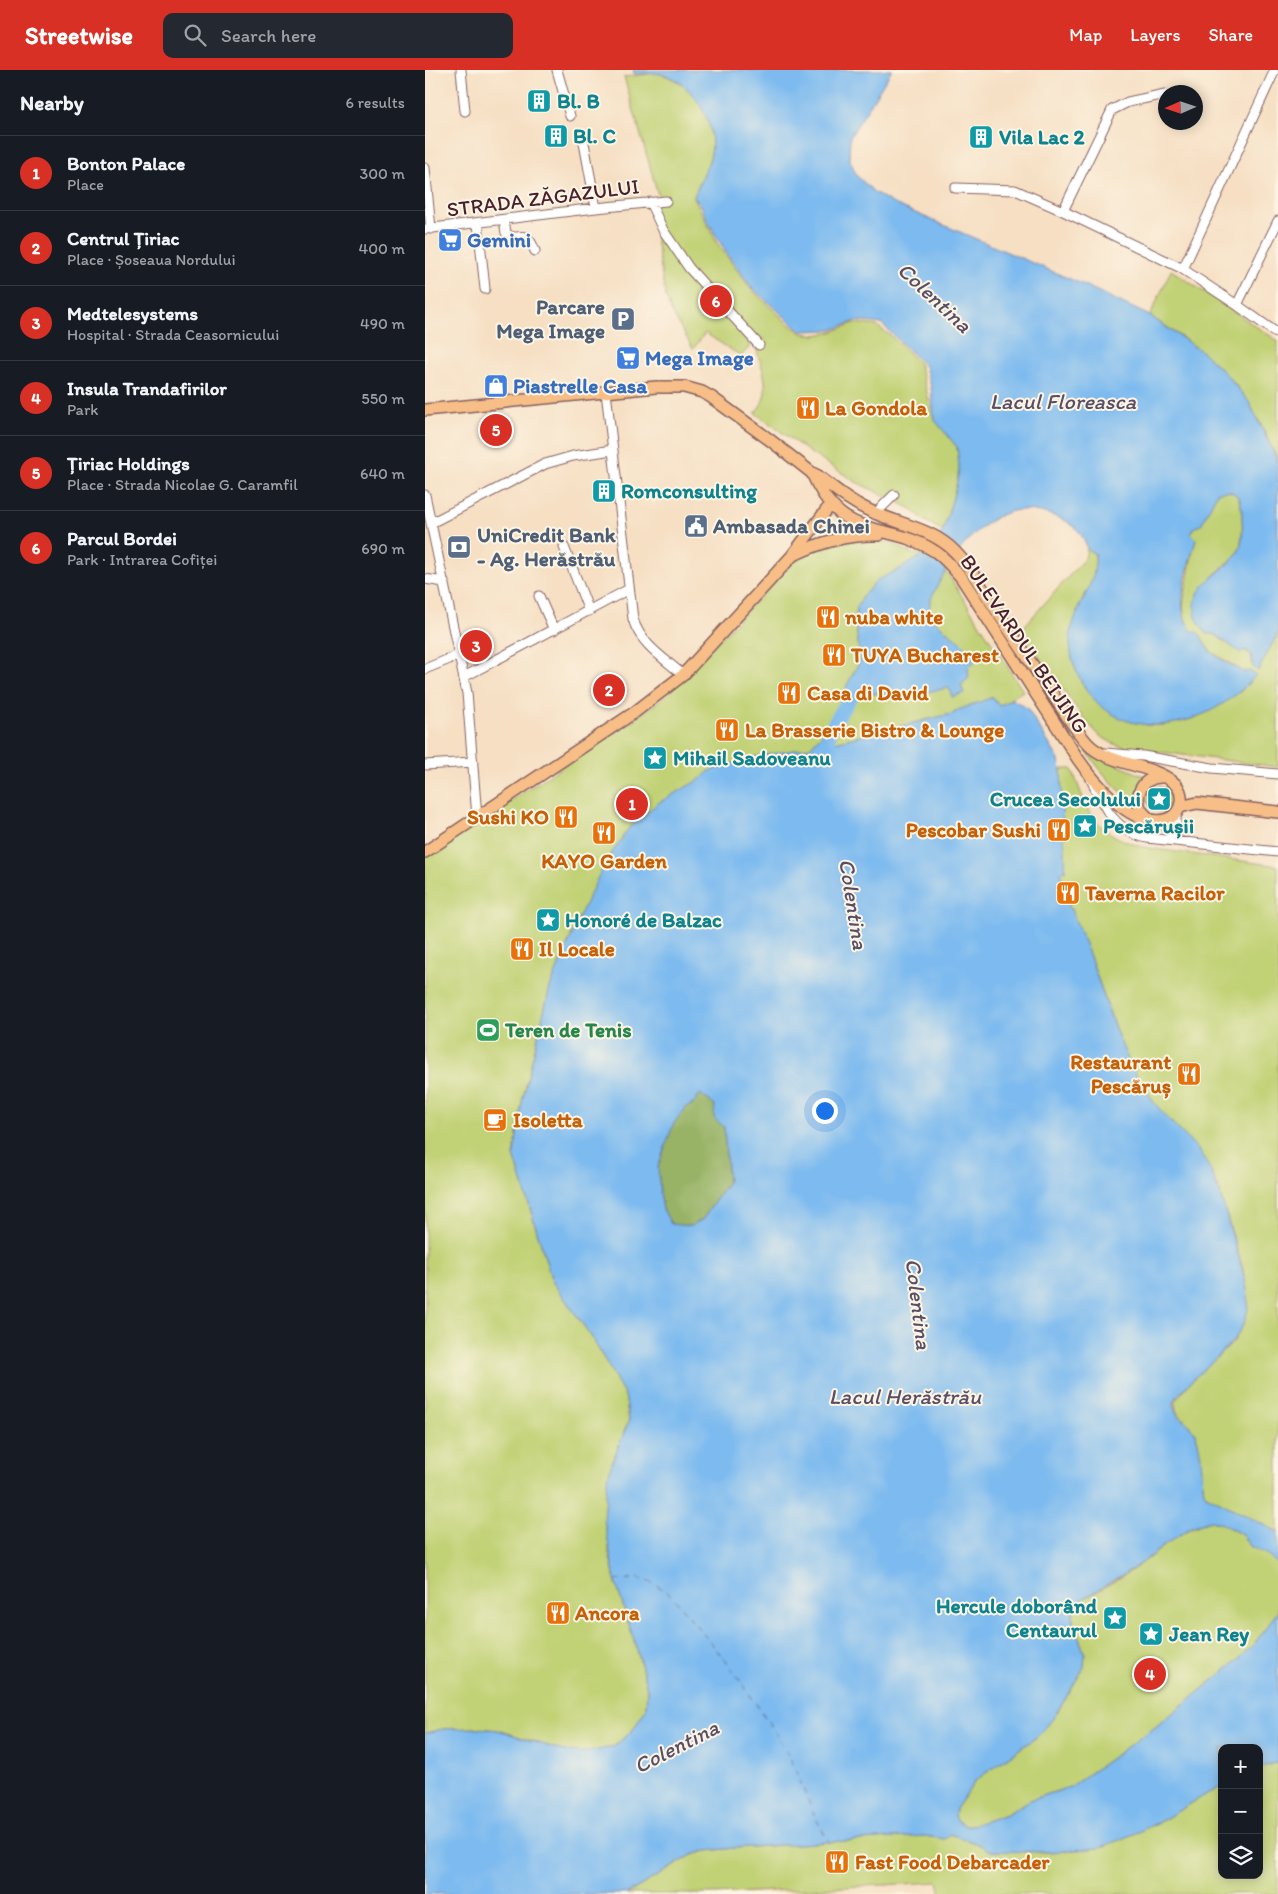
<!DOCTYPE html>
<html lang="en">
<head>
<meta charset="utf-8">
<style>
	body { margin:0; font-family:Itim,sans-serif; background:#242831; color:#f1f3f6 }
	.controls { position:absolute; right:15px; bottom:15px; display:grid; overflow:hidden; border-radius:10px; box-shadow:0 2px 12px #0003 }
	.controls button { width:45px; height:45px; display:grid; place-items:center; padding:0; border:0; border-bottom:1px solid #363941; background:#171b24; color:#f1f3f6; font:25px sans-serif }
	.compass { position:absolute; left:733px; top:15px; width:45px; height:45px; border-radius:50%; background:#171b24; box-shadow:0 2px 12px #0003; rotate:267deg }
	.you { position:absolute; left:399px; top:1040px; width:18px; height:18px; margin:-12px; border:4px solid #fff; border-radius:50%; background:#1a73e8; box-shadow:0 0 0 8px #1a73e833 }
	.badge { display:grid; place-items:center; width:32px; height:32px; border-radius:50%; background:#d93025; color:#fff; font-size:16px; font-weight:700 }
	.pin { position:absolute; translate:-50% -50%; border:2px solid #fff; box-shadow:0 1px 5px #0006 }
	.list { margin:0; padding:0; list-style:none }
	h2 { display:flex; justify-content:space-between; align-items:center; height:65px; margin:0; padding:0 20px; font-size:21px }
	h2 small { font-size:16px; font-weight:400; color:#9ea1a6 }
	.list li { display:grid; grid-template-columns:32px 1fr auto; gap:15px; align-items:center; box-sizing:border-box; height:75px; padding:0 20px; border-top:1px solid #363941 }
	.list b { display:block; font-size:19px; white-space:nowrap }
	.list p { margin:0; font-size:16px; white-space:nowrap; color:#9ea1a6 }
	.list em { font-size:16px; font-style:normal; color:#9ea1a6 }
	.icon { flex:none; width:28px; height:28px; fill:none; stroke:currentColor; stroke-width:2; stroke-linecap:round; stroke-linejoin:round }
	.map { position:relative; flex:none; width:853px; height:1824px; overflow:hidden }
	header { display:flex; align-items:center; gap:30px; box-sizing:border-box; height:70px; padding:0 25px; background:#d93025; color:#fff }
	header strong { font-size:24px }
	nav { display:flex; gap:28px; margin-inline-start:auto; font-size:18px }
	.search { width:350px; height:45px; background:#242831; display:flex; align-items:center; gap:12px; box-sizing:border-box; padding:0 18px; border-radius:10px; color:#9ea1a6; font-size:19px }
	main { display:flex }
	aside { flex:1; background:#171b24 }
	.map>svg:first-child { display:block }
	.green { fill:#c1d174; stroke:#867850 }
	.forest { fill:#98b366; stroke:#716948 }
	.water { fill:#7cbaef; stroke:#636c8d; fill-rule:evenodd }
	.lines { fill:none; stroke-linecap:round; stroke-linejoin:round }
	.river { stroke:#7cbaef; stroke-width:14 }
	.ferry { stroke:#594e66; stroke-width:1; stroke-dasharray:6 5; stroke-linecap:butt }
	.minor-casing { stroke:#866260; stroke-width:11 }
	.major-casing { stroke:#866260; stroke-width:14 }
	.minor { stroke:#fff; stroke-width:9 }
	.major { stroke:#f7be88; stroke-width:11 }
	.labels { text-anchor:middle; stroke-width:4; stroke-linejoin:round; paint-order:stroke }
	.culture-label { font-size:21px; font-weight:bold; fill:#0d838f; stroke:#fcf5e5; text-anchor:start }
	.street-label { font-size:21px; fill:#4a1f2b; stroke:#fcf5e5 }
	.shop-label { font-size:21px; font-weight:bold; fill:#366cbe; stroke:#fcf5e5; text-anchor:start }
	.service-label { font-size:21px; font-weight:bold; fill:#4e5e75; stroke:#fcf5e5; text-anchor:start }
	.food-label { font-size:21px; font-weight:bold; fill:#c56008; stroke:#fcf5e5; text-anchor:start }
	.leisure-label { font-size:21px; font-weight:bold; fill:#27864d; stroke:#fcf5e5; text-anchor:start }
	.water-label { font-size:22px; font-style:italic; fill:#594e66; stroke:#fcf5e5 }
</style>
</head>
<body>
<header>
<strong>Streetwise</strong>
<div class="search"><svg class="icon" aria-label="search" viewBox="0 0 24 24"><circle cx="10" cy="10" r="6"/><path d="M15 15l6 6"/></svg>Search here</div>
<nav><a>Map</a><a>Layers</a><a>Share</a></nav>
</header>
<main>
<aside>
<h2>Nearby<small>6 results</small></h2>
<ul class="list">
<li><span class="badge">1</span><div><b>Bonton Palace</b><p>Place</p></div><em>300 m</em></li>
<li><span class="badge">2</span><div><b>Centrul Țiriac</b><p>Place · Șoseaua Nordului</p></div><em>400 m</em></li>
<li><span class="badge">3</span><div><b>Medtelesystems</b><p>Hospital · Strada Ceasornicului</p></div><em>490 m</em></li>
<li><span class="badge">4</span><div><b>Insula Trandafirilor</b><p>Park</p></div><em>550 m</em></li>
<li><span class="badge">5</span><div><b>Țiriac Holdings</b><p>Place · Strada Nicolae G. Caramfil</p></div><em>640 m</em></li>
<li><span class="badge">6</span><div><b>Parcul Bordei</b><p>Park · Intrarea Cofiței</p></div><em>690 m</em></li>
</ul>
</aside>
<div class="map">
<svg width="853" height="1824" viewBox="0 0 853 1824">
	<rect width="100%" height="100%" fill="#fcf5e5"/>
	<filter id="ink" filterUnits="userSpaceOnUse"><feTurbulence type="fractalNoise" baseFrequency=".02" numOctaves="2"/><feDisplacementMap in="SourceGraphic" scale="10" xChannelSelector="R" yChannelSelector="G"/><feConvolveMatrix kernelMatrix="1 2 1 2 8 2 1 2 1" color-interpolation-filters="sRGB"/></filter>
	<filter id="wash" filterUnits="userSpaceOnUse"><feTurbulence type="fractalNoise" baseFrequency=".0096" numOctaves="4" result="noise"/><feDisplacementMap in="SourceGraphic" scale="20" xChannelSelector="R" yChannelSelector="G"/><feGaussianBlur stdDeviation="1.12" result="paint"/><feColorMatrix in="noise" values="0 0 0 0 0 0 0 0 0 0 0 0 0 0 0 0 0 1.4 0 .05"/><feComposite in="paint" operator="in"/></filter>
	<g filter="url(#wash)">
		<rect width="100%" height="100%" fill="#f6dfc3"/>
		<path class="green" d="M231 3C265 9 294 50 286 84 282 99 274 113 269 127L292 173 326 219 366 256 377 263 390 265 407 262 429 253 452 256 466 266 494 293 509 349 532 377 533 385 534 399 531 417 518 461 499 450 485 438 431 412 387 384 330 343C350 321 336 297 329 272L316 286 280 263 268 279 246 241 240 224 226 138 234 128 199 7Z
			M746 200 853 271V391C844 371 835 351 823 332 799 294 762 270 725 246Z
			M797 421C802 421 807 421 811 425 820 433 818 470 814 481 811 488 804 492 798 497 775 516 758 538 782 564H789L826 584 828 597 833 600 853 563V697L703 678 689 674 675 666 662 652 595 561 660 488 662 479 670 484 671 501 668 510 652 540 647 588 660 618 721 655H739L766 649 780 643 815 622 823 614 819 602 785 581 767 561 760 550 758 535 767 484 766 463 768 458 781 443 788 428 792 423Z
			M421 471 465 472 487 484H498L520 500 598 621 574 636 530 643 410 672 406 669 402 659 385 677 284 701 154 847 125 917 97 1032 89 1085 127 1211 166 1266 200 1325 204 1350 187 1392 184 1483 190 1510 215 1590 222 1619 221 1639 207 1661 188 1677 162 1682 139 1681 73 1660 53 1658 18 1659 0 1663V787L210 649 229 635 247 620 369 491 383 482Z
			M655 671 688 693 721 707 709 732C686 716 670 694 655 671Z
			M636 699H647C653 715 659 733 668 747 679 764 704 774 723 778L853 796V1462L781 1425 779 1422 772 1368 764 1355 751 1341 750 1331 769 1308 808 1273 819 1250 823 1232 818 1199 794 1121 774 1081 732 1037 704 993 695 972 667 892 653 861 647 839H645L639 830 636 818H639L636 803Z
			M722 729a12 12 0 1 1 24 0a12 12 0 1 1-24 0Z
			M786 1451 795 1453 816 1464 825 1476 843 1485 853 1495V1541L830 1573 812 1591 729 1658 645 1717 605 1730 582 1744 551 1754 540 1756 533 1751 530 1746 531 1739 551 1710 613 1666 627 1650 639 1631 659 1596 660 1584 648 1553 649 1536 656 1530C676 1520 695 1508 713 1496 737 1479 757 1458 786 1451Z
			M853 1692V1824H516L513 1812 291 1824H202L267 1785 281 1781 310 1778 499 1766 520 1769 525 1764 553 1774 566 1781 624 1782 674 1778 709 1764 738 1750 797 1715V1805H834V1698Z"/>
		<path class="forest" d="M275 1024 290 1035 299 1057 303 1112 278 1149 266 1156 246 1154 238 1139 235 1122 233 1097 247 1055 260 1038 268 1034Z"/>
		<path class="water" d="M208 0H467L425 67 424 88 432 106 449 122 467 133 657 214 725 246 779 283 801 304 824 332 853 391V563L833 601 828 597 826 584 820 580 816 583 789 564H782C773 554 767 543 771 529 778 506 806 499 814 480 818 471 818 459 817 450 817 442 817 433 813 427 808 420 799 420 792 423L776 455 768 458 766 463 771 469C766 489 751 531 761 551 762 554 765 558 767 561 779 562 777 574 785 581 794 589 808 596 819 602L825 601 831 605C793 651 712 679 667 627 655 613 646 593 645 575 644 540 673 519 670 484L662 479C659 463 648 453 632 447 618 442 599 437 584 442 552 452 527 487 513 515 509 523 503 531 505 540 508 555 529 565 539 575 544 580 547 586 550 591L543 598 544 608 536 615 539 623 527 627 524 618 474 627 441 622 432 626 426 631 419 626 422 615 435 591 430 550 432 537 438 526 452 510 473 500 498 485 518 461 531 417 534 399 533 385 532 377 509 349 506 317 500 296 457 254 431 251 407 260 376 261 327 218 302 184 283 152 276 135 269 127C274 113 283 98 286 84 292 55 269 14 240 5 231 2 219 4 209 4Z
			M568 627 574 636 587 629 602 638 634 690C638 705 636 721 637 738 638 759 641 780 640 801L636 803 640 818 637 819 639 829H642L645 839H647C652 858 662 876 668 895 682 934 693 974 714 1010 725 1029 739 1045 754 1060 761 1067 769 1074 775 1082 790 1104 797 1130 804 1155 811 1178 819 1201 823 1225 828 1268 784 1290 760 1318 756 1322 750 1327 749 1333 747 1344 765 1354 770 1363 778 1381 776 1403 779 1422L781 1425 853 1462V1495L843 1485 825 1476 816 1464 795 1453 786 1451 766 1457 740 1475 714 1495 656 1530 649 1536 648 1545V1553L660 1584 659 1597 639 1631 627 1650 613 1666 551 1710 531 1739 530 1746 533 1751 540 1756 551 1754 582 1744 605 1730 645 1717 729 1658 812 1591 830 1573 853 1541V1692L834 1698V1678H797V1715L738 1750 709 1764 674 1778 624 1782 566 1781 553 1774 525 1764 520 1769 499 1766 310 1778 281 1781 267 1785 202 1824H0V1663L18 1659 53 1658 73 1660 139 1681 162 1682 188 1677 207 1661 221 1639 222 1619 215 1590 190 1510 179 1450 182 1410 187 1392 204 1350 200 1325 166 1266 127 1211 89 1085 97 1032 125 917 154 847 180 793 204 758 233 733 277 708 284 701 328 687 385 677 402 659 407 661 406 669 410 672 530 643V641ZM275 1024 290 1035 289 1048 299 1057 303 1112 278 1149 266 1156 246 1154 238 1139 235 1122 233 1097 248 1055 260 1038 268 1034Z"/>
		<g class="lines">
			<path class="river" d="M403 679 405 660 424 629 435 615"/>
			<path class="ferry" d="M190 1511 212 1508 230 1514 245 1524 305 1596 351 1663 367 1692 390 1747 404 1772"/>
		</g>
	</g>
	<g filter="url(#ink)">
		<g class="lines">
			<defs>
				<path id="minor" d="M36 0 40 41
					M132 0 145 46
					M159 73 171 138
					M0 98 6 159
					M530 118 590 120 638 141 756 198 812 235 853 264
					M225 132 238 160 264 198 334 275
					M638 141 687 40 703 32 740 24
					M79 150 81 163C94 175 100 154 110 181
					M53 153 60 219
					M0 159 171 138 241 131
					M758 199 849 2
					M812 235 853 151
					M181 322 208 549C215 574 240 589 258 605
					M0 425 42 623 52 747
					M450 444 469 425
					M6 453 120 394 148 386 188 380
					M139 477 164 541
					M0 509 19 512
					M114 526 129 560
					M0 599 34 585
					M39 607 204 519
					M680 683 718 686 787 698 853 704
					M0 695 48 692
					M666 709C678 737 690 761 722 768L853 782
					M751 743V771
					M735 751 751 770"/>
				<path id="major" d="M0 340 231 317H259L277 322 286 327 345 370 387 403 393 406C411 420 428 434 450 443 475 454 504 459 525 477 544 494 556 517 570 538 589 567 607 595 627 623 638 640 649 658 662 673 682 695 724 693 748 712 761 722 758 743 743 749 735 752 724 750 717 748 693 740 667 709 653 689L536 507C528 498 521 489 511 482 461 449 418 475 387 403
					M371 484C398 471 424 464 454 465
					M755 737 772 733 853 742
					M724 748C704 735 714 705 738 707
					M0 782 210 642 258 605 367 486 406 434"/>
			</defs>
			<use href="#minor" class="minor-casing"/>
			<use href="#major" class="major-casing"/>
			<use href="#minor" class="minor"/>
			<use href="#major" class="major"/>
		</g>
	</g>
	<defs>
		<symbol id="building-square" viewBox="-11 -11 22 22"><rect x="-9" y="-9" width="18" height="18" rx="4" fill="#0f9aa8" stroke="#fcf5e5"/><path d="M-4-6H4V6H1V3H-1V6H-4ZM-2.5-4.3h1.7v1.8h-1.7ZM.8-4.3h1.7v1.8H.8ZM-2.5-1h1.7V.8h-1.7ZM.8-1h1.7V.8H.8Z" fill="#fff"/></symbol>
		<symbol id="supermarket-square" viewBox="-11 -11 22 22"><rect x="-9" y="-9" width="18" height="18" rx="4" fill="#3f7fe0" stroke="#fcf5e5"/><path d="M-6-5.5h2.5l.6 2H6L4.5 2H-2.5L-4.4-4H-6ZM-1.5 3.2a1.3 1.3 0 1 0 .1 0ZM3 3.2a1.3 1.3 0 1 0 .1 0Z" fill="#fff"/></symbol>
		<symbol id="parking-square" viewBox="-11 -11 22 22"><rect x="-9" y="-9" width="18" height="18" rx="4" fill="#5c6f8a" stroke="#fcf5e5"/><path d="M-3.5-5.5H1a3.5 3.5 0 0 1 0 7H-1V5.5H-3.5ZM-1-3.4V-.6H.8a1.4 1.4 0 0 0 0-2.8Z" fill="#fff"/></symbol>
		<symbol id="shop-square" viewBox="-11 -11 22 22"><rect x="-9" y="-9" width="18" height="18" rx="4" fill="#3f7fe0" stroke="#fcf5e5"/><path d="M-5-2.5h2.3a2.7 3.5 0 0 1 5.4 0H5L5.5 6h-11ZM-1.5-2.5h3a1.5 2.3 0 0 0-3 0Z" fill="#fff"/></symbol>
		<symbol id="restaurant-square" viewBox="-11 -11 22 22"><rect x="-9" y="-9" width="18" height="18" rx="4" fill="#e8710a" stroke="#fcf5e5"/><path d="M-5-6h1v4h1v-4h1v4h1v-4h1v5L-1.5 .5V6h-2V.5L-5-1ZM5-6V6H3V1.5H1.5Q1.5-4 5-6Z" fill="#fff"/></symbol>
		<symbol id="civic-square" viewBox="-11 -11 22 22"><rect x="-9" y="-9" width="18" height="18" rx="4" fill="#5c6f8a" stroke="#fcf5e5"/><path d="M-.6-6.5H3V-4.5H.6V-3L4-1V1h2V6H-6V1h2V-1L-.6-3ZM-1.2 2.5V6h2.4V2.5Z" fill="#fff"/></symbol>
		<symbol id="bank-square" viewBox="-11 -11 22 22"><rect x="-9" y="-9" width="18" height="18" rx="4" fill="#5c6f8a" stroke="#fcf5e5"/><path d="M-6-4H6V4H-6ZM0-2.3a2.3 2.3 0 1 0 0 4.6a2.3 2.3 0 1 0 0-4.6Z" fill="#fff"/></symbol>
		<symbol id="sight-square" viewBox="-11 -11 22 22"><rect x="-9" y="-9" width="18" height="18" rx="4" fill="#0f9aa8" stroke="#fcf5e5"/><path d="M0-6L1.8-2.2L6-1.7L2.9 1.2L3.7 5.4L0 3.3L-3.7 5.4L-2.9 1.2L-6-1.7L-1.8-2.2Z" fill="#fff"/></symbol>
		<symbol id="stadium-square" viewBox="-11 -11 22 22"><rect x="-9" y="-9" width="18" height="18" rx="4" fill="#2e9e5b" stroke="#fcf5e5"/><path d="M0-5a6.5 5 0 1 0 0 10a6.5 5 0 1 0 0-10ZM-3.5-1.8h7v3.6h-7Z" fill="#fff"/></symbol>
		<symbol id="cafe-square" viewBox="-11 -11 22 22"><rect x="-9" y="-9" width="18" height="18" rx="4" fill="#e8710a" stroke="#fcf5e5"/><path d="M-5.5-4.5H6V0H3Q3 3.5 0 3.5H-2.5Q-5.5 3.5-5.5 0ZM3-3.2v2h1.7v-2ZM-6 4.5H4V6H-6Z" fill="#fff"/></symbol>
	</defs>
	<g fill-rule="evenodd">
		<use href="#building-square" x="100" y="17" width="28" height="28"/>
		<use href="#building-square" x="117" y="52" width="28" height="28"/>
		<use href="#building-square" x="542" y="53" width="28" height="28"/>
		<use href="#supermarket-square" x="11" y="156" width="28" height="28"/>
		<use href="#parking-square" x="184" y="235" width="28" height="28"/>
		<use href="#supermarket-square" x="189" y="274" width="28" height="28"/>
		<use href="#shop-square" x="57" y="302" width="28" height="28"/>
		<use href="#restaurant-square" x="369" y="324" width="28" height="28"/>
		<use href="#building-square" x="165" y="407" width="28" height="28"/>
		<use href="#civic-square" x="257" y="442" width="28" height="28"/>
		<use href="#bank-square" x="20" y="463" width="28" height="28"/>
		<use href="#restaurant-square" x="389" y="533" width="28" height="28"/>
		<use href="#restaurant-square" x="395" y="571" width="28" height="28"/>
		<use href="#restaurant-square" x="350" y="609" width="28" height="28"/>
		<use href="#restaurant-square" x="288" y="646" width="28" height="28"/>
		<use href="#sight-square" x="216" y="674" width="28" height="28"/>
		<use href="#sight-square" x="720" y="715" width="28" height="28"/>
		<use href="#restaurant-square" x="127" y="733" width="28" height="28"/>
		<use href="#sight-square" x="646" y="742" width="28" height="28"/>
		<use href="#restaurant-square" x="620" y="746" width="28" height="28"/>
		<use href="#restaurant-square" x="165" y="749" width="28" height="28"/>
		<use href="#restaurant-square" x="629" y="809" width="28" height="28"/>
		<use href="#sight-square" x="109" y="836" width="28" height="28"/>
		<use href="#restaurant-square" x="83" y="865" width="28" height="28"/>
		<use href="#stadium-square" x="49" y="946" width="28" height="28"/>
		<use href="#restaurant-square" x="750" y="990" width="28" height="28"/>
		<use href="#cafe-square" x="56" y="1036" width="28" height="28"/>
		<use href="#restaurant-square" x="119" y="1529" width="28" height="28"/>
		<use href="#sight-square" x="676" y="1534" width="28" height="28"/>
		<use href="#sight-square" x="712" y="1550" width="28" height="28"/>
		<use href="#restaurant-square" x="398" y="1778" width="28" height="28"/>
	</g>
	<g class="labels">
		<g class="culture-label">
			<text x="132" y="38">Bl. B</text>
			<text x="148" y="73">Bl. C</text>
			<text x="574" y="74">Vila Lac 2</text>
			<text x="196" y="428">Romconsulting</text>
			<text x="248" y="695">Mihail Sadoveanu</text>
			<text x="716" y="736" text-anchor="end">Crucea Secolului</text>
			<text x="678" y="763">Pescărușii</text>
			<text x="140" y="857">Honoré de Balzac</text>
			<text x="672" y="1543" text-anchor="end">Hercule doborând<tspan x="672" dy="24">Centaurul</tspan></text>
			<text x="744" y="1571">Jean Rey</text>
		</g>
		<g class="street-label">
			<text transform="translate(118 128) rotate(-7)" y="7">STRADA ZĂGAZULUI</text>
			<text transform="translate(599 574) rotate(56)" y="7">BULEVARDUL BEIJING</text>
		</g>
		<g class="shop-label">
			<text x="42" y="177">Gemini</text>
			<text x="220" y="295">Mega Image</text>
			<text x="88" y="323">Piastrelle Casa</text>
		</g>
		<g class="service-label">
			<text x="180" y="244" text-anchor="end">Parcare<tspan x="180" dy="24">Mega Image</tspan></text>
			<text x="288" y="463">Ambasada Chinei</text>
			<text x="52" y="472">UniCredit Bank<tspan x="52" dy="24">- Ag. Herăstrău</tspan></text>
		</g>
		<g class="food-label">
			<text x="400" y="345">La Gondola</text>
			<text x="420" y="554">nuba white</text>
			<text x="426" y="592">TUYA Bucharest</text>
			<text x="382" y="630">Casa di David</text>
			<text x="320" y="667">La Brasserie Bistro &amp; Lounge</text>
			<text x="124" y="754" text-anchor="end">Sushi KO</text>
			<text x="616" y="767" text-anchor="end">Pescobar Sushi</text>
			<text x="179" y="798" text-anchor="middle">KAYO Garden</text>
			<text x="660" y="830">Taverna Racilor</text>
			<text x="114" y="886">Il Locale</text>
			<text x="746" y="999" text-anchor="end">Restaurant<tspan x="746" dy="24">Pescăruș</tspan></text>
			<text x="88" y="1057">Isoletta</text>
			<text x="150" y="1550">Ancora</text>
			<text x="430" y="1799">Fast Food Debarcader</text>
		</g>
		<g class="leisure-label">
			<text x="80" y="967">Teren de Tenis</text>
		</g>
		<g class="water-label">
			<text transform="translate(510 227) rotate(43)" y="8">Colentina</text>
			<text x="638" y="339">Lacul Floreasca</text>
			<text transform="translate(429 834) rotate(81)" y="8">Colentina</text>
			<text transform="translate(494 1234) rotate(83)" y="8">Colentina</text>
			<text x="480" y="1334">Lacul Herăstrău</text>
			<text transform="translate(251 1676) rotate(-27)" y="8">Colentina</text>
		</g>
	</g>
</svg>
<div class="controls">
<button>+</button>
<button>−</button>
<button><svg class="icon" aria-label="layers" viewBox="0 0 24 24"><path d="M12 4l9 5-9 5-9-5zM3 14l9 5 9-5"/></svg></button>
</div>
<svg class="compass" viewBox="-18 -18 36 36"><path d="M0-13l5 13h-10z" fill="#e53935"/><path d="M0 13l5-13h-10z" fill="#9ea1a6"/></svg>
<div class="you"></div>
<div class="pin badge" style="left:207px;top:734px">1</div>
<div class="pin badge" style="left:184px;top:620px">2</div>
<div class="pin badge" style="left:51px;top:576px">3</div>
<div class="pin badge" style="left:725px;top:1604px">4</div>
<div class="pin badge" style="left:71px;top:360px">5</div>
<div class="pin badge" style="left:291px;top:231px">6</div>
</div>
</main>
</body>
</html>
